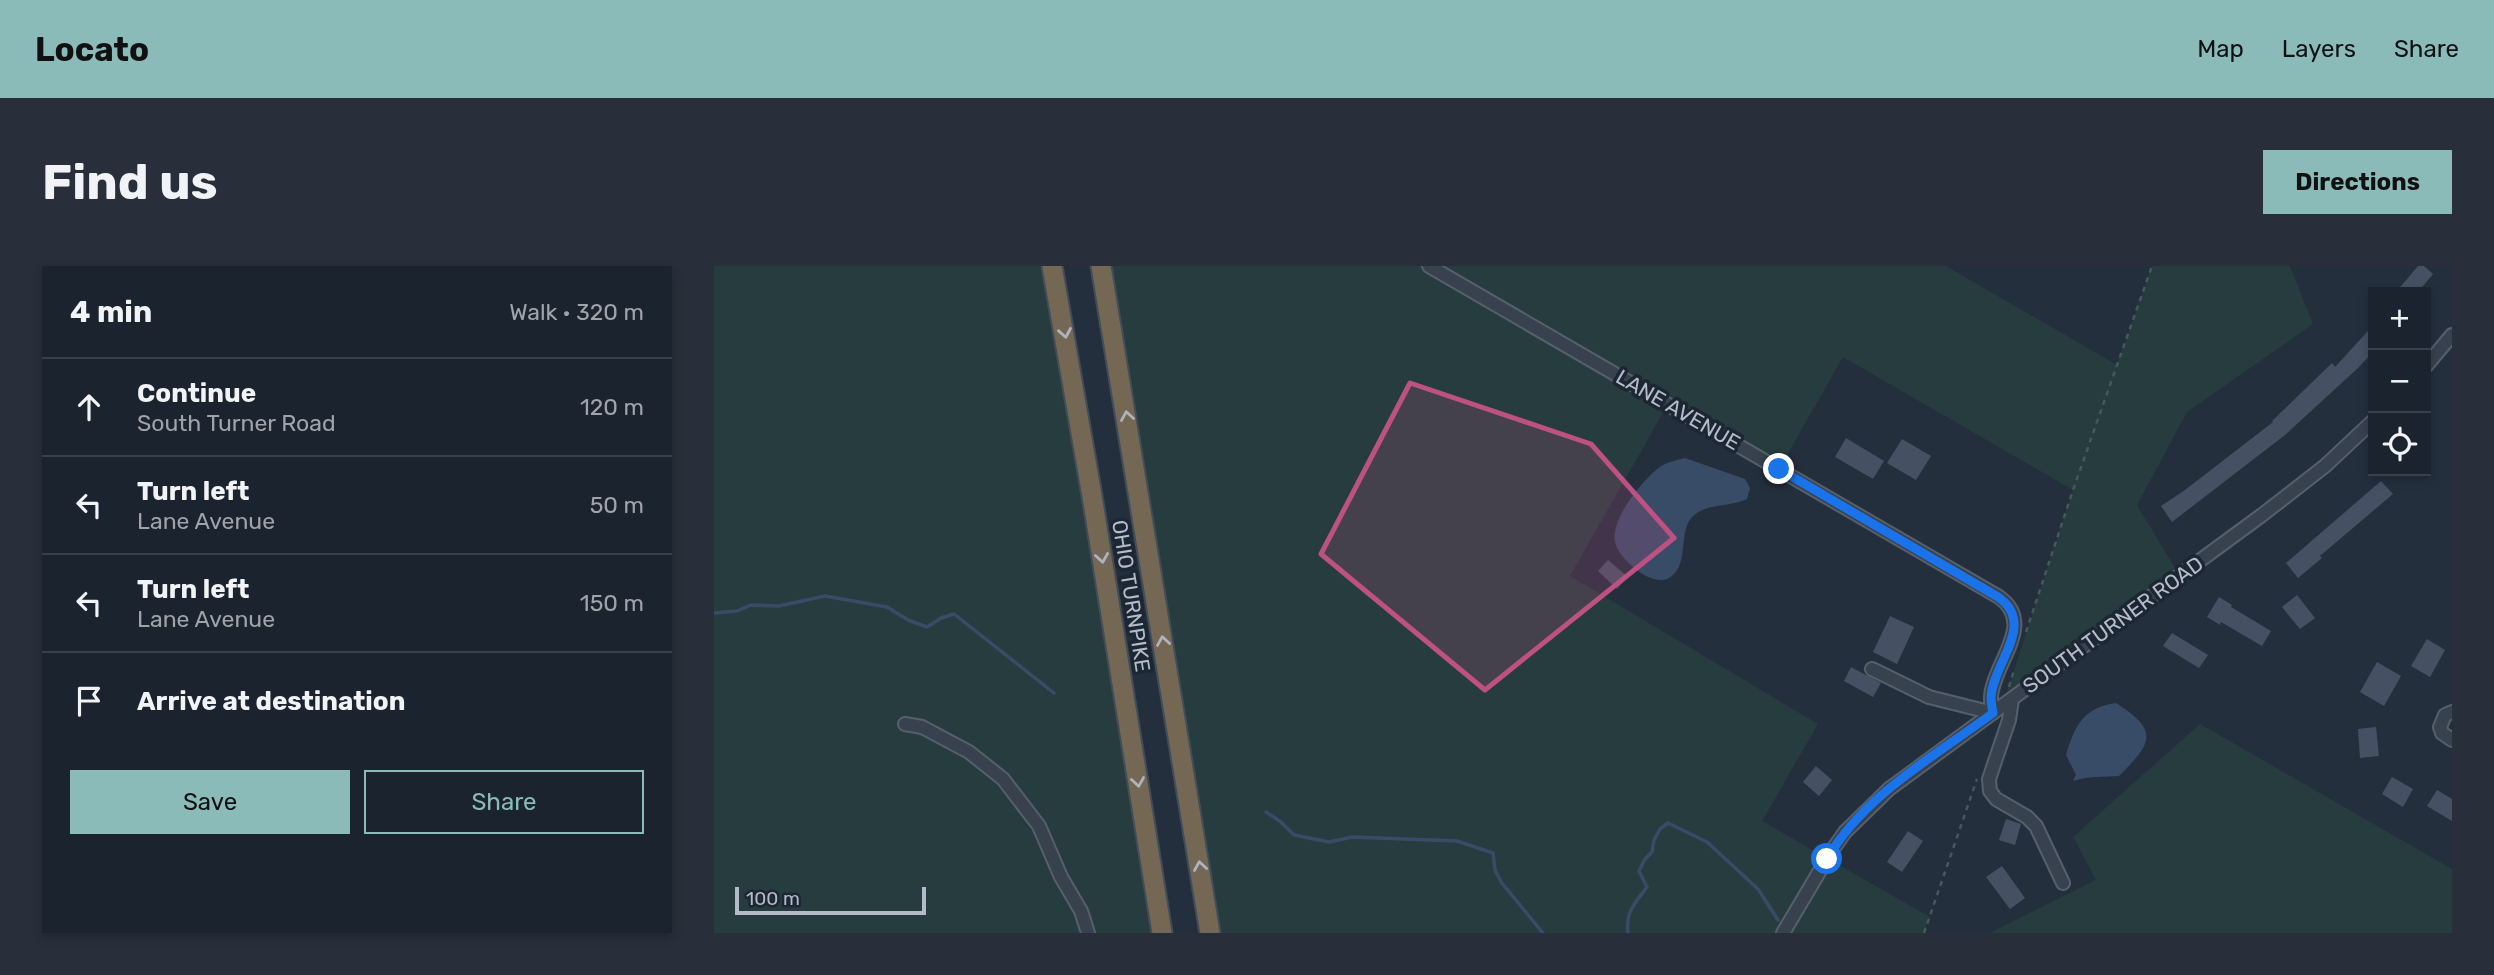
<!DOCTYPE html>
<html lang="en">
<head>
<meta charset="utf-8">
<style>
	body { margin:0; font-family:Rubik,sans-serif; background:#282f3a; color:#f1f3f6 }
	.controls { position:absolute; right:21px; top:21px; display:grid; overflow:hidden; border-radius:0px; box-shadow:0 4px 10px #0003 }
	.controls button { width:63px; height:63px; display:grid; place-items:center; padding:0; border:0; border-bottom:2px solid #39404a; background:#1b232e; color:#f1f3f6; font:35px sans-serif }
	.scale { position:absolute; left:21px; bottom:18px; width:191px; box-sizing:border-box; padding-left:7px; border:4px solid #b4bcc9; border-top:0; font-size:19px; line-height:24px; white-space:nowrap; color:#b4bcc9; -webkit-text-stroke:5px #1d2633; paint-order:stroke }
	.stop { position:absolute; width:21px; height:21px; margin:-16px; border:5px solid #1a73e8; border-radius:50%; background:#fff }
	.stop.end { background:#1a73e8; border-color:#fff; box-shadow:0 2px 7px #0008 }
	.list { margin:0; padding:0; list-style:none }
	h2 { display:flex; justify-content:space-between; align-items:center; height:91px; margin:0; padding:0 28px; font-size:30px }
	h2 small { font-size:23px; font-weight:400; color:#a0a4aa }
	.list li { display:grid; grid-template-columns:46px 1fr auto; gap:21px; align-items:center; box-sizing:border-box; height:98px; padding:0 28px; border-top:2px solid #39404a }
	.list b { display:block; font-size:26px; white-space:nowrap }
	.list p { margin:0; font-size:23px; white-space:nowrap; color:#a0a4aa }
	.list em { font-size:23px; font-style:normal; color:#a0a4aa }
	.actions { display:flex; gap:14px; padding:21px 28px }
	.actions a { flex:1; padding:16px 0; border:2px solid #8bbbb9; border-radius:0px; text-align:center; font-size:24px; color:#8bbbb9 }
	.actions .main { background:#8bbbb9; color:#111 }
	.icon { flex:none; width:38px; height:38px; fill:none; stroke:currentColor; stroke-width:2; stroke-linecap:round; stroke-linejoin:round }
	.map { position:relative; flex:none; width:1738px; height:667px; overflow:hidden; border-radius:0px }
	header { display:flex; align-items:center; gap:42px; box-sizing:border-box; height:98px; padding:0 35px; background:#8bbbb9; color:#111 }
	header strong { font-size:33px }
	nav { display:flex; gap:38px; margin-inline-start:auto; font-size:24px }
	.intro { display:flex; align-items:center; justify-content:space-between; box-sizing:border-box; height:168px; padding:0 42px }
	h1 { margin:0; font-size:49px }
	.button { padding:18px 32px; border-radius:0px; background:#8bbbb9; color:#111; font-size:24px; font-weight:700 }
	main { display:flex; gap:42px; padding:0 42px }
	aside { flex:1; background:#1b232e; border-radius:0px; box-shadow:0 4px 10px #0003 }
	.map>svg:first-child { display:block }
	.green { fill:#263c3f }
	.water { fill:#394c67 }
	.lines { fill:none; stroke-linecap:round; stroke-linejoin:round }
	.stream { stroke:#394c67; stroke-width:3.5 }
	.building { fill:#455162 }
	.minor-casing { stroke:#565f6c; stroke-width:16 }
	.highway-casing { stroke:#434c59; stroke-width:23 }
	.path { stroke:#44595c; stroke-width:2.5; stroke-dasharray:5 5; stroke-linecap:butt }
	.minor { stroke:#38414e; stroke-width:12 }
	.highway { stroke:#746855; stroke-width:19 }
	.oneway { stroke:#aeb4bd }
	.route { stroke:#1a73e8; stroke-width:9 }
	.marked { fill:#bd5182; fill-opacity:0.2; stroke:#bd5182; stroke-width:5; stroke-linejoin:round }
	.labels { text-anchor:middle; stroke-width:7; stroke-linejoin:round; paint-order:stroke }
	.street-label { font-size:21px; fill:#b4bcc9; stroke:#1d2633 }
</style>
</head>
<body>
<header>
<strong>Locato</strong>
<nav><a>Map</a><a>Layers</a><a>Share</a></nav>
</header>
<div class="intro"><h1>Find us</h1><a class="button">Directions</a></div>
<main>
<aside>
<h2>4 min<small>Walk · 320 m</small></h2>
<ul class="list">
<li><svg class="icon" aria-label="ahead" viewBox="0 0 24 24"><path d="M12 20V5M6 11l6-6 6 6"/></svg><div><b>Continue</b><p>South Turner Road</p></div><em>120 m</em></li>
<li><svg class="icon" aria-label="left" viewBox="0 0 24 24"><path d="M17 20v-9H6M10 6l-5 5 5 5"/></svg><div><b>Turn left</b><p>Lane Avenue</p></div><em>50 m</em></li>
<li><svg class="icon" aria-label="left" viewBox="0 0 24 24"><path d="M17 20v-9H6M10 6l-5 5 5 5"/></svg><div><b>Turn left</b><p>Lane Avenue</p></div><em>150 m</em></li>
<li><svg class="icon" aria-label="arrive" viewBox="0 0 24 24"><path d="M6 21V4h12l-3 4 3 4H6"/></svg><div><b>Arrive at destination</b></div></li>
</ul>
<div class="actions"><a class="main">Save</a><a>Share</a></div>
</aside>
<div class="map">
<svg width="1738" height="667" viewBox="0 0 1738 667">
	<rect width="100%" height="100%" fill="#242f3e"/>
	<path class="green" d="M0 0H338L448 667H0Z
		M387 0H1232L1403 99 1438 0H1576L1599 58 1473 146 1423 239 1466 310 1279 447 1293 426 1359 224 1129 91 1065 203 954 138 856 310 1104 458 1048 555 1216 651 1210 667H496Z
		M1486 458 1738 603V667H1276L1382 614 1359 571Z"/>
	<path class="water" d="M971 192 1031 213 1036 222 1033 233C1017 241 991 237 978 251 963 267 977 302 953 313 936 320 904 292 901 276 896 254 929 213 946 201 953 196 963 194 971 192Z
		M1402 437C1446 465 1438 477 1405 510 1390 511 1373 510 1359 515L1362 509 1352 489C1361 459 1369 442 1402 437Z"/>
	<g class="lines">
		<path class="stream" d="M0 347 23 345 37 339 65 340 111 330 173 341 194 354 213 361 227 352 240 348 340 427
			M552 546 567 556 580 569 615 576 638 571 743 575 779 587 781 604 787 616 829 667
			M914 667C911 646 921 637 933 621L925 605 931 593 938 586 940 574 946 563 954 557 993 576 1044 623 1064 654"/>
	</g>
	<path class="building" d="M1704 0H1710L1719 8 1704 26H1682Z
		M1654 65 1659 70V86L1644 102 1571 169 1458 256 1447 240 1471 224 1559 156 1558 155 1618 97 1621 101Z
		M1132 172 1170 195 1159 213 1121 191Z
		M1188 173 1217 190 1202 214 1173 197Z
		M1667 215 1679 228 1606 290 1608 292 1584 312 1572 297Z
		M894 294 914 311 903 323 884 305Z
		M1583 329 1601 352 1586 363 1568 341Z
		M1505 331 1518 339 1517 341 1557 365 1548 380 1507 356 1506 359 1493 351Z
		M1176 350 1200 361 1183 398 1159 386Z
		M1458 367 1494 389 1485 402 1449 380Z
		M1713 373 1731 384 1716 411 1697 400Z
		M1663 396 1687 410 1670 440 1646 426Z
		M1137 401 1167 417 1159 431 1130 415Z
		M1662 461 1665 490 1646 492 1644 463Z
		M1102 500 1118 514 1105 530 1089 516Z
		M1678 511 1699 523 1689 541 1668 528Z
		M1723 524 1738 533V555L1713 540Z
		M1292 553 1307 558 1301 579 1285 574Z
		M1194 565 1209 575 1188 606 1173 596Z
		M1288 600 1311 632 1296 643 1272 611Z"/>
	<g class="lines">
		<defs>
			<path id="minor" d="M715 0 1285 331C1323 358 1279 397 1277 431 1277 436 1278 442 1279 447L1215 431 1158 403
				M1712 100 1738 69
				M1298 433 1295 454 1275 513 1276 525 1282 533 1313 551 1322 560 1349 617
				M1738 446 1731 449 1726 461 1728 467 1738 474
				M191 458 208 461 255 486 289 513 325 560 347 611 367 645 374 667
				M1069 667 1117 586 1131 566 1175 523 1548 249 1611 200 1659 155"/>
			<path id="highway" d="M338 0 379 236 448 667
				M387 0 496 667"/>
		</defs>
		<use href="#minor" class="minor-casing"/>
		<use href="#highway" class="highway-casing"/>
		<path class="path" d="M1312 366 1359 224 1438 0
			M1295 421 1300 404
			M1210 667 1263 513"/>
		<use href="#minor" class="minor"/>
		<use href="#highway" class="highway"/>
	</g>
	<defs><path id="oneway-chevron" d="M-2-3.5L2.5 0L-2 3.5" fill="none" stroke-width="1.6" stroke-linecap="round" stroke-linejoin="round" transform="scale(1.75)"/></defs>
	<g class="oneway">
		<use href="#oneway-chevron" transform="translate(351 67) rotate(80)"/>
		<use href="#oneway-chevron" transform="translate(413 150) rotate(-99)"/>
		<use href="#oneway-chevron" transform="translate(388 292) rotate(81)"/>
		<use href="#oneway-chevron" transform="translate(449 375) rotate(-99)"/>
		<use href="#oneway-chevron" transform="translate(424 516) rotate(81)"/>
		<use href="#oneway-chevron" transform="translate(486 600) rotate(-99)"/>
	</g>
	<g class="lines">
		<path class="route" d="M1065 203 1284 331C1323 358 1279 397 1277 431 1277 436 1278 442 1279 447 1221 490 1150 529 1113 593"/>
	</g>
	<path class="marked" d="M696 117 877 178 960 272 771 424 607 288Z"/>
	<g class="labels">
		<g class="street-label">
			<text transform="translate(964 144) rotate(30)" y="7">LANE AVENUE</text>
			<text transform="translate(417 330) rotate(81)" y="7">OHIO TURNPIKE</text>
			<text transform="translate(1399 359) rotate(-36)" y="7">SOUTH TURNER ROAD</text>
		</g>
	</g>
</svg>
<div class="controls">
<button>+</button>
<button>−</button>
<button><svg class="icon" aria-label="locate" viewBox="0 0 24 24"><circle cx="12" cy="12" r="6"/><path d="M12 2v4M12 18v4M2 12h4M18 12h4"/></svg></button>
</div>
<div class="scale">100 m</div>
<div class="stop" style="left:1113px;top:593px"></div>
<div class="stop end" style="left:1065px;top:203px"></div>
</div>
</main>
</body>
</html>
